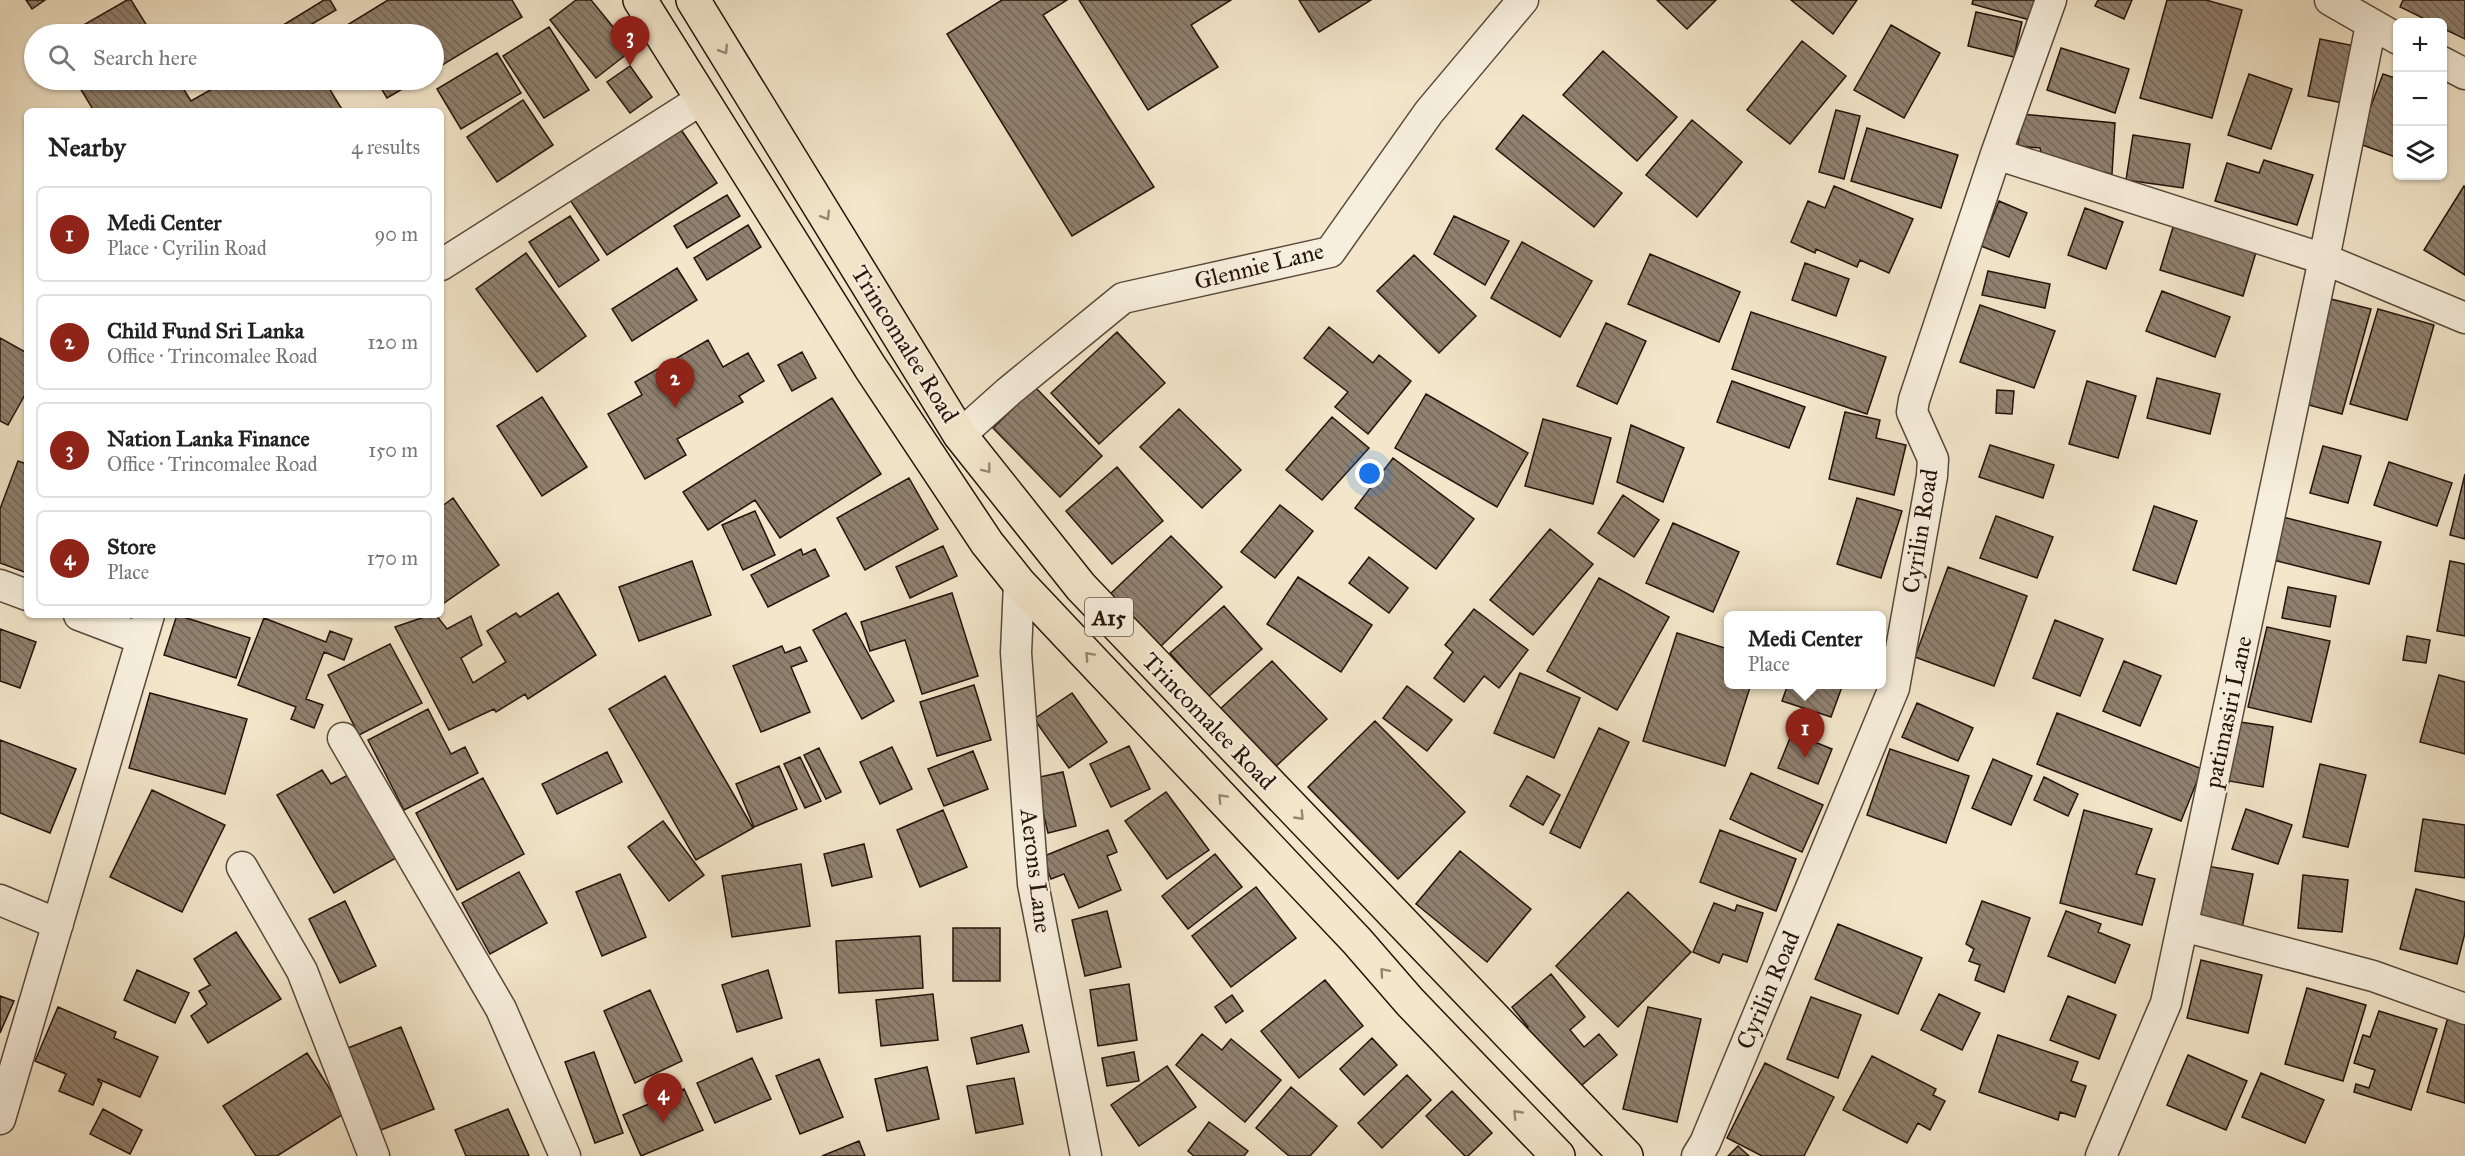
<!DOCTYPE html>
<html lang="en">
<head>
<meta charset="utf-8">
<style>
	body { margin:0; font-family:"IM FELL Great Primer",serif; background:#f2f2f2; color:#222 }
	.controls { position:absolute; right:18px; top:18px; display:grid; overflow:hidden; border-radius:9px; box-shadow:0 2px 4px #0004 }
	.controls button { width:54px; height:54px; display:grid; place-items:center; padding:0; border:0; border-bottom:2px solid #e0e0e0; background:#fff; color:#222; font:30px sans-serif }
	.you { position:absolute; left:1370px; top:474px; width:21px; height:21px; margin:-15px; border:4px solid #fff; border-radius:50%; background:#1a73e8; box-shadow:0 0 0 9px #1a73e833 }
	.badge { display:grid; place-items:center; width:39px; height:39px; border-radius:50%; background:#8f2418; color:#fff; font-size:20px; font-weight:700 }
	.pin { position:absolute; translate:-50% -50px; filter:drop-shadow(0 2px 3px #0008) }
	.pin::after { content:''; position:absolute; top:32px; width:21px; height:18px; background:inherit; clip-path:polygon(0 0,100% 0,50% 100%) }
	.popup { position:absolute; left:1724px; top:611px; width:162px; height:78px; box-sizing:border-box; display:grid; place-content:center; border-radius:9px; background:#fff; filter:drop-shadow(0 2px 4px #0005); font-size:20px; white-space:nowrap; color:#767676 }
	.popup b { font-size:22px; color:#222 }
	.popup::after { content:''; position:absolute; left:50%; top:100%; margin-left:-12px; border:12px solid transparent; border-top-color:#fff }
	.list { margin:0; padding:0; list-style:none }
	h2 { display:flex; justify-content:space-between; align-items:center; height:78px; margin:0; padding:0 24px; font-size:26px }
	h2 small { font-size:20px; font-weight:400; color:#767676 }
	.list li { display:grid; grid-template-columns:39px 1fr auto; gap:18px; align-items:center; box-sizing:border-box; height:96px; margin:0 12px 12px; padding:0 12px; border:2px solid #e0e0e0; border-radius:9px }
	.list b { display:block; font-size:22px; white-space:nowrap }
	.list p { margin:0; font-size:20px; white-space:nowrap; color:#767676 }
	.list em { font-size:20px; font-style:normal; color:#767676 }
	.icon { flex:none; width:33px; height:33px; fill:none; stroke:currentColor; stroke-width:2; stroke-linecap:round; stroke-linejoin:round }
	.map { position:relative; flex:none; width:2465px; height:1156px; overflow:hidden }
	.search { position:absolute; background:#fff; box-shadow:0 2px 4px #0004; left:24px; top:24px; width:420px; height:66px; display:flex; align-items:center; gap:15px; box-sizing:border-box; padding:0 21px; border-radius:33px; color:#767676; font-size:22px }
	.panel { position:absolute; background:#fff; box-shadow:0 2px 4px #0004; left:24px; top:108px; width:420px; height:510px; border-radius:9px }
	.map>svg:first-child { display:block }
	.building { fill:url(#building-back-hatch); stroke:#24130c; stroke-width:1.5 }
	.lines { fill:none; stroke-linecap:round; stroke-linejoin:round }
	.minor-casing { stroke:#58483c; stroke-width:33 }
	.trunk-casing { stroke:#24130c; stroke-width:36 }
	.minor { stroke:#f7efdd; stroke-width:30 }
	.trunk { stroke:#f3e6ca; stroke-width:33 }
	.oneway { stroke:#968774 }
	.labels { text-anchor:middle; stroke-width:5; stroke-linejoin:round; paint-order:stroke }
	.shield { fill:#f7efdd; stroke:#63554b; stroke-width:1.5 }
	.shield-label { font-size:22px; font-weight:bold; fill:#24130c }
	.street-label { font-size:24px; fill:#24130c; stroke:#f7efdd }
</style>
</head>
<body>
<div class="map">
<svg width="2465" height="1156" viewBox="0 0 2465 1156">
	<defs>
		<pattern id="building-back-hatch" width="6" height="6" patternUnits="userSpaceOnUse" patternTransform="scale(1.5)"><rect width="6" height="6" fill="#90816f"/><path d="M-1 5l2 2M0 0l6 6M5-1l2 2" fill="none" stroke="#75685a"/></pattern>
	</defs>
	<rect width="100%" height="100%" fill="#f3e6ca"/>
	<filter id="stains"><feTurbulence type="fractalNoise" baseFrequency=".00333" numOctaves="4"/><feColorMatrix values="0 0 0 0 .2 0 0 0 0 .09 0 0 0 0 .02 0 0 0 .5 -.17"/></filter>
	<radialGradient id="worn" r=".72"><stop offset=".6" stop-color="#630" stop-opacity="0"/><stop offset="1" stop-color="#630" stop-opacity=".3"/></radialGradient>
	<path class="building" d="M26 0H45L32 9Z
		M127 0H131L152 34H68Z
		M324 0H330L336 10 295 34H285L280 27Z
		M388 0H512L522 17 434 70V34H349L344 27Z
		M576 0H591L632 50 596 78 550 20Z
		M1002 0H1067L1043 15 1154 187 1072 236 947 34Z
		M1079 0H1231L1191 25 1218 67 1148 110Z
		M1299 0H1371L1319 32Z
		M1657 0H1716L1687 29Z
		M1791 0H1857L1833 34Z
		M1973 0H2036L2030 20 1972 4Z
		M2098 0H2132L2124 19 2095 6Z
		M2167 0H2206L2242 10 2212 118 2140 98Z
		M2403 0H2465V39L2442 28V22H2431L2400 7Z
		M1976 12 2022 22 2014 57 1968 46Z
		M1891 25 1940 53 1904 118 1854 90Z
		M549 27 589 90 544 118 503 56Z
		M2320 39 2355 46 2343 103 2308 96Z
		M1802 41 1846 76 1790 144 1747 110Z
		M2061 48 2129 69 2115 113 2047 90Z
		M1603 51 1677 117 1637 161 1563 95Z
		M497 53 521 93 461 129 437 89Z
		M630 66 652 97 630 113 607 82Z
		M2249 74 2292 89 2271 149 2228 135Z
		M2383 74 2398 79V158L2357 143Z
		M75 80H178L191 101 228 80H324L343 111H94Z
		M376 80H418L387 98Z
		M523 100 553 145 497 182 467 137Z
		M1836 110 1860 116 1844 179 1819 172Z
		M2021 114 2115 123 2112 174 2043 161 2040 148 2018 146Z
		M1523 115 1622 193 1594 227 1496 149Z
		M1692 120 1742 162 1697 217 1646 175Z
		M678 125 717 183 607 255 568 197Z
		M1867 128 1958 155 1941 208 1851 181Z
		M2133 135 2190 144 2183 188 2126 180Z
		M2264 160 2313 175 2297 225 2215 201 2227 163 2259 173Z
		M1834 186 1913 219 1889 273 1860 260 1857 267 1816 249 1815 253 1791 242 1808 201 1825 208Z
		M2464 186 2465 187V275L2424 250Z
		M727 195 740 216 687 248 674 226Z
		M1999 201 2027 213 2009 257 1981 246Z
		M2085 208 2123 222 2106 269 2068 255Z
		M570 216 599 260 559 287 529 242Z
		M1454 216 1509 241 1485 285 1434 254Z
		M2174 224 2257 249 2243 296 2160 270Z
		M748 225 761 247 707 280 694 258Z
		M1522 242 1592 281 1560 337 1491 298Z
		M526 253 586 336 537 372 476 289Z
		M1650 254 1740 292 1719 342 1628 304Z
		M1414 255 1476 316 1439 353 1377 291Z
		M1805 263 1849 279 1836 316 1792 300Z
		M677 268 697 300 632 341 612 309Z
		M1988 271 2050 284 2045 308 1982 295Z
		M2162 291 2230 317 2215 357 2146 331Z
		M2327 298 2371 309 2342 414 2298 402Z
		M1980 305 2055 331 2034 388 1960 362Z
		M2378 309 2434 325 2407 420 2350 404Z
		M1751 312 1886 357 1867 414 1732 369Z
		M1606 323 1646 341 1617 404 1577 386Z
		M1329 327 1373 363 1379 355 1411 381 1368 434 1335 407 1348 392 1304 358Z
		M1117 332 1165 383 1099 444 1051 393Z
		M0 338 27 353V391L8 425 0 421Z
		M708 340 723 367 748 353 764 381 739 396 743 402 677 439 686 455 645 479 608 414 642 395 635 382Z
		M802 352 816 378 792 391 778 365Z
		M2157 378 2220 394 2210 434 2147 418Z
		M1732 381 1805 407 1789 448 1717 422Z
		M2087 381 2136 396 2118 458 2069 444Z
		M1035 387 1102 456 1060 497 993 428Z
		M1997 390 2014 391 2012 414 1996 413Z
		M1426 394 1528 453 1497 507 1395 448Z
		M542 397 587 467 542 496 497 426Z
		M832 398 881 474 780 538 755 500 708 530 683 492Z
		M1179 409 1241 470 1202 508 1140 447Z
		M1845 412 1880 420 1876 438 1906 445 1894 495 1829 479Z
		M1332 417 1369 448 1322 500 1286 470Z
		M1543 419 1611 438 1593 504 1525 486Z
		M1631 425 1684 448 1663 502 1617 482Z
		M1990 445 2054 465 2043 498 1979 477Z
		M2323 446 2361 456 2348 503 2310 493Z
		M1393 458 1474 519 1436 569 1355 508Z
		M18 461 27 464V573L0 563V509Z
		M2389 462 2452 483 2437 526 2374 505Z
		M1117 467 1163 521 1112 564 1066 511Z
		M2465 474V539L2450 535Z
		M909 478 938 529 865 570 837 518Z
		M1623 495 1659 520 1634 557 1598 533Z
		M453 498 499 565 441 605V507Z
		M1857 498 1902 511 1881 578 1837 564Z
		M1280 505 1313 531 1275 578 1241 552Z
		M2154 506 2197 521 2176 584 2133 570Z
		M755 511 775 555 743 570 722 525Z
		M1996 516 2053 537 2037 578 1980 558Z
		M2283 517 2381 542 2369 584 2273 560Z
		M1673 523 1739 552 1713 612 1646 583Z
		M1550 529 1593 564 1533 635 1490 600Z
		M1171 536 1222 587 1158 649 1107 597Z
		M943 546 957 576 910 598 896 567Z
		M801 549 803 555 815 549 829 576 768 607 751 575Z
		M1369 557 1408 588 1389 613 1349 583Z
		M692 561 711 615 639 641 619 587Z
		M2450 561 2465 564V636L2437 631Z
		M1948 567 2027 596 1994 686 1915 657Z
		M1298 577 1372 625 1341 672 1267 624Z
		M1599 578 1669 617 1617 710 1547 671Z
		M2288 587 2336 596 2330 627 2282 618Z
		M558 593 596 655 528 699 525 694 496 712 494 709 449 730 395 627 430 615H436L447 629 471 616 482 645 461 658 473 683 506 662 487 631 516 613 520 617Z
		M952 593 978 676 922 694 905 640 870 651 861 622Z
		M1224 606 1262 649 1208 697 1170 653Z
		M1474 609 1528 650 1499 688 1484 676 1464 702 1434 678 1453 652 1445 645Z
		M846 613 894 701 862 719 813 630Z
		M177 615 250 638 236 678 164 655Z
		M264 618 326 642 330 631 352 639 344 660 324 652 306 699 323 705 314 728 291 719 296 707 238 685Z
		M2055 620 2103 639 2080 696 2033 678Z
		M2267 627 2330 641 2311 722 2248 707Z
		M0 629 36 642 20 688 0 681Z
		M1677 633 1728 649V684H1751L1725 766 1643 741Z
		M2407 636 2430 640 2426 663 2403 660Z
		M390 644 422 703 359 735 328 675Z
		M782 646 785 653 800 647 807 661 791 667 810 712 761 732 733 666Z
		M1272 661 1327 719 1273 769 1218 711Z
		M2124 661 2161 676 2140 726 2103 711Z
		M1520 673 1580 698 1554 758 1494 733Z
		M2439 675 2465 682V754L2420 742Z
		M665 676 753 828 696 860 609 709Z
		M1788 684H1843L1831 717 1782 701Z
		M974 685 991 740 937 756 920 702Z
		M1407 686 1452 720 1427 751 1383 718Z
		M150 693 247 719 225 794 129 768Z
		M1072 693 1107 742 1069 768 1034 719Z
		M1917 703 1973 728 1958 761 1902 737Z
		M428 709 451 754 465 747 478 773 404 810 368 740Z
		M2057 713 2202 769 2181 821 2037 764Z
		M1375 721 1465 812 1398 879 1308 787Z
		M2240 722 2273 727 2263 787 2229 781Z
		M1599 728 1629 742 1580 848 1550 833Z
		M1792 733 1832 749 1818 784 1778 768Z
		M0 740 76 769 50 833 0 813Z
		M1129 746 1150 789 1111 807 1090 764Z
		M892 747 912 789 880 804 860 762Z
		M819 748 841 792 826 799 804 755Z
		M1890 749 1969 776 1946 843 1867 815Z
		M973 751 988 789 944 806 928 769Z
		M607 752 622 782 557 814 542 784Z
		M800 757 821 801 805 808 784 764Z
		M1993 759 2032 776 2011 825 1972 808Z
		M2320 764 2366 775 2348 847 2303 837Z
		M779 766 797 809 754 827 736 784Z
		M322 770 331 784 348 775 396 858 334 893 277 795Z
		M1063 772 1076 826 1048 833 1035 778Z
		M1751 773 1823 805 1802 852 1730 819Z
		M1527 776 1560 795 1543 825 1510 806Z
		M2044 777 2078 794 2068 816 2034 800Z
		M483 778 524 854 457 890 416 813Z
		M152 790 225 825 182 912 110 877Z
		M1166 792 1209 850 1167 879 1125 821Z
		M2246 809 2292 825 2278 864 2232 849Z
		M943 810 967 867 920 887 897 830Z
		M2084 810 2152 829 2136 874 2155 879 2142 925 2060 903Z
		M2423 819 2465 825V878L2415 871Z
		M663 821 704 875 669 901 628 847Z
		M1108 830 1117 852 1107 856 1121 890 1079 908 1064 874 1051 879 1042 857Z
		M1720 830 1796 859 1776 911 1700 882Z
		M864 844 872 877 832 886 824 854Z
		M1460 851 1531 909 1487 962 1416 904Z
		M1215 854 1242 887 1188 929 1162 896Z
		M801 864 810 926 732 937 722 876Z
		M2207 866 2253 874 2242 928 2196 918Z
		M519 872 547 923 490 954 462 903Z
		M620 874 646 937 602 956 576 892Z
		M2303 875 2348 880 2342 932 2298 928Z
		M1256 887 1296 938 1231 987 1192 936Z
		M2416 889 2465 902V933L2457 964 2400 949Z
		M1628 892 1691 952 1618 1027 1556 966Z
		M345 901 376 966 340 983 309 919Z
		M1982 901 2030 918 2004 992 1975 980 1980 965 1969 961 1974 949 1966 944Z
		M1714 903 1735 911 1737 905 1763 913 1747 962 1723 954 1719 963 1693 952Z
		M1107 911 1121 967 1085 976 1072 920Z
		M2066 911 2101 924 2098 932 2130 945 2115 983 2048 956Z
		M1838 924 1922 958 1898 1014 1815 979Z
		M953 928H1000V981H953Z
		M236 932 281 999 208 1043 191 1016 207 1004 199 991 210 985 194 959Z
		M920 936 923 988 839 993 836 941Z
		M2201 960 2262 975 2248 1033 2187 1018Z
		M137 970 189 993 175 1023 124 1000Z
		M768 970 782 1018 737 1032 722 985Z
		M1551 974 1585 1017 1570 1030 1584 1047 1599 1034 1617 1055 1575 1091 1523 1031 1528 1027 1512 1007Z
		M1325 980 1363 1026 1299 1078 1261 1031Z
		M1129 984 1137 1040 1098 1046 1090 990Z
		M2307 988 2366 1005 2343 1081 2285 1064Z
		M650 990 682 1061 635 1083 604 1011Z
		M933 994 938 1040 881 1046 876 1000Z
		M1939 994 1980 1013 1962 1050 1921 1030Z
		M1232 995 1243 1011 1226 1023 1215 1007Z
		M0 996 14 1001 0 1033Z
		M2068 996 2116 1015 2099 1059 2050 1040Z
		M1811 997 1861 1015 1838 1078 1787 1059Z
		M58 1007 116 1032 114 1038 158 1057 140 1097 98 1079V1081L102 1083 93 1105 59 1091 66 1074 35 1061Z
		M1648 1007 1701 1019 1677 1122 1623 1109Z
		M2379 1011 2437 1029 2411 1110 2354 1092 2356 1084 2369 1088 2375 1070 2354 1063 2363 1035 2370 1037Z
		M2448 1017 2465 1021V1103L2427 1092Z
		M1022 1025 1029 1052 977 1064 971 1038Z
		M401 1027 434 1109 381 1130 348 1048Z
		M1202 1034 1222 1050 1231 1039 1281 1080 1245 1122 1176 1065Z
		M1998 1035 2078 1062 2071 1081 2086 1086 2075 1117 2060 1112 2058 1120 1979 1092Z
		M1372 1038 1397 1065 1364 1095 1340 1069Z
		M594 1052 623 1133 595 1143 565 1062Z
		M1134 1052 1139 1081 1107 1086 1102 1058Z
		M307 1053 345 1113 277 1156H256L223 1106Z
		M2188 1055 2247 1081 2226 1130 2167 1105Z
		M1872 1056 1936 1089 1933 1095 1945 1101 1930 1130 1918 1123 1907 1143 1843 1110Z
		M752 1058 771 1099 715 1123 697 1083Z
		M819 1059 843 1117 800 1134 776 1076Z
		M1765 1063 1834 1097 1804 1156H1762L1727 1138Z
		M1167 1066 1196 1107 1139 1146 1111 1105Z
		M927 1067 939 1119 887 1131 875 1079Z
		M2261 1073 2324 1100 2305 1143 2242 1117Z
		M1407 1075 1431 1100 1382 1148 1358 1123Z
		M1014 1078 1023 1124 976 1133 967 1086Z
		M1291 1087 1337 1126 1310 1156H1289L1256 1128Z
		M684 1089 703 1130 641 1156 623 1115Z
		M1452 1091 1492 1133 1468 1156H1465L1426 1116Z
		M103 1109 142 1130 130 1154 90 1134Z
		M508 1109 529 1156H466L455 1130Z
		M1209 1122 1248 1151 1244 1156H1194L1188 1151Z
		M859 1141 865 1156H822Z
		M1738 1146 1749 1156H1728Z"/>
	<g class="lines">
		<defs>
			<path id="minor" d="M2330 0 2398 39
				M2442 62 2465 74
				M1996 154 2324 259 2465 318
				M441 265 702 99
				M960 435 1008 392 1123 298 1330 252 1429 112 1523 0
				M1019 583 1016 653 1033 884 1086 1156
				M0 585 27 595
				M79 615 142 639
				M343 738 501 1009 565 1156
				M242 867 302 971 374 1156
				M0 900 58 924
				M2183 926 2373 976 2465 1009
				M0 1119 149 615
				M1697 1156 1705 1143 1894 688 1932 476 1933 459 1912 412 1914 400 1996 154 2051 0
				M2101 1156 2166 1003 2324 259 2371 25"/>
			<path id="trunk" d="M640 0 870 367 987 543 1019 583 1357 941 1410 1002 1558 1156
				M693 0 960 435 1081 587 1626 1156"/>
		</defs>
		<use href="#minor" class="minor-casing"/>
		<use href="#trunk" class="trunk-casing"/>
		<use href="#minor" class="minor"/>
		<use href="#trunk" class="trunk"/>
	</g>
	<defs><path id="oneway-chevron" d="M-2-3.5L2.5 0L-2 3.5" fill="none" stroke-width="1.6" stroke-linecap="round" stroke-linejoin="round" transform="scale(1.5)"/></defs>
	<g class="oneway">
		<use href="#oneway-chevron" transform="translate(724 50) rotate(58)"/>
		<use href="#oneway-chevron" transform="translate(826 216) rotate(58)"/>
		<use href="#oneway-chevron" transform="translate(987 469) rotate(52)"/>
		<use href="#oneway-chevron" transform="translate(1089 656) rotate(-133)"/>
		<use href="#oneway-chevron" transform="translate(1222 798) rotate(-133)"/>
		<use href="#oneway-chevron" transform="translate(1300 816) rotate(46)"/>
		<use href="#oneway-chevron" transform="translate(1384 972) rotate(-131)"/>
		<use href="#oneway-chevron" transform="translate(1517 1114) rotate(-134)"/>
	</g>
	<g class="labels">
		<rect class="shield" x="1085" y="598" width="48" height="38" rx="4.5"/>
		<g class="shield-label">
			<text x="1109" y="625">A15</text>
		</g>
		<g class="street-label">
			<text transform="translate(1259 266) rotate(-14)" y="8">Glennie Lane</text>
			<text transform="translate(905 344) rotate(58)" y="8">Trincomalee Road</text>
			<text transform="translate(1920 531) rotate(-81)" y="8">Cyrilin Road</text>
			<text transform="translate(2228 712) rotate(-78)" y="8">patimasiri Lane</text>
			<text transform="translate(1209 721) rotate(46)" y="8">Trincomalee Road</text>
			<text transform="translate(1036 871) rotate(83)" y="8">Aerons Lane</text>
			<text transform="translate(1768 990) rotate(-67)" y="8">Cyrilin Road</text>
		</g>
	</g>
	<rect width="100%" height="100%" filter="url(#stains)"/>
	<rect width="100%" height="100%" fill="url(#worn)"/>
</svg>
<div class="controls">
<button>+</button>
<button>−</button>
<button><svg class="icon" aria-label="layers" viewBox="0 0 24 24"><path d="M12 4l9 5-9 5-9-5zM3 14l9 5 9-5"/></svg></button>
</div>
<div class="you"></div>
<div class="pin badge" style="left:1805px;top:758px">1</div>
<div class="popup"><b>Medi Center</b>Place</div>
<div class="pin badge" style="left:675px;top:408px">2</div>
<div class="pin badge" style="left:630px;top:66px">3</div>
<div class="pin badge" style="left:663px;top:1123px">4</div>
<div class="search"><svg class="icon" aria-label="search" viewBox="0 0 24 24"><circle cx="10" cy="10" r="6"/><path d="M15 15l6 6"/></svg>Search here</div>
<section class="panel">
<h2>Nearby<small>4 results</small></h2>
<ul class="list">
<li><span class="badge">1</span><div><b>Medi Center</b><p>Place · Cyrilin Road</p></div><em>90 m</em></li>
<li><span class="badge">2</span><div><b>Child Fund Sri Lanka</b><p>Office · Trincomalee Road</p></div><em>120 m</em></li>
<li><span class="badge">3</span><div><b>Nation Lanka Finance</b><p>Office · Trincomalee Road</p></div><em>150 m</em></li>
<li><span class="badge">4</span><div><b>Store</b><p>Place</p></div><em>170 m</em></li>
</ul>
</section>
</div>
</body>
</html>
